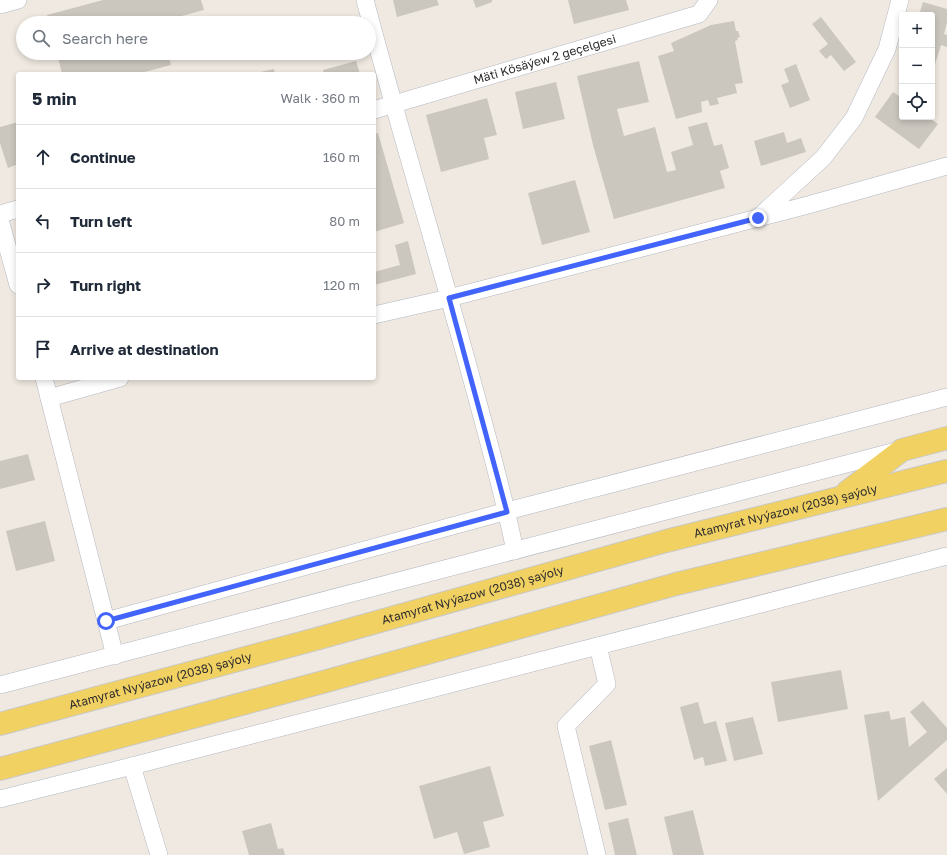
<!DOCTYPE html>
<html lang="en">
<head>
<meta charset="utf-8">
<style>
	body { margin:0; font-family:"Golos Text",sans-serif; background:#f2f2f3; color:#1f2937 }
	.controls { position:absolute; right:12px; top:12px; display:grid; overflow:hidden; border-radius:4px; box-shadow:0 2px 6px #0003 }
	.controls button { width:36px; height:36px; display:grid; place-items:center; padding:0; border:0; border-bottom:1px solid #e0e1e3; background:#fff; color:#1f2937; font:20px sans-serif }
	.stop { position:absolute; width:12px; height:12px; margin:-9px; border:3px solid #4264fb; border-radius:50%; background:#fff }
	.stop.end { background:#4264fb; border-color:#fff; box-shadow:0 1px 4px #0008 }
	.list { margin:0; padding:0; list-style:none }
	h2 { display:flex; justify-content:space-between; align-items:center; height:52px; margin:0; padding:0 16px; font-size:17px }
	h2 small { font-size:13px; font-weight:400; color:#747a83 }
	.list li { display:grid; grid-template-columns:26px 1fr auto; gap:12px; align-items:center; box-sizing:border-box; height:64px; padding:0 16px; border-top:1px solid #e0e1e3 }
	.list b { display:block; font-size:15px; white-space:nowrap }
	.list em { font-size:13px; font-style:normal; color:#747a83 }
	.icon { flex:none; width:22px; height:22px; fill:none; stroke:currentColor; stroke-width:2; stroke-linecap:round; stroke-linejoin:round }
	.map { position:relative; flex:none; width:947px; height:855px; overflow:hidden }
	.search { position:absolute; background:#fff; box-shadow:0 2px 6px #0003; left:16px; top:16px; width:360px; height:44px; display:flex; align-items:center; gap:10px; box-sizing:border-box; padding:0 14px; border-radius:22px; color:#747a83; font-size:15px }
	.panel { position:absolute; background:#fff; box-shadow:0 2px 6px #0003; left:16px; top:72px; width:360px; height:308px; border-radius:4px }
	.map>svg:first-child { display:block }
	.building { fill:#cbc7bf }
	.lines { fill:none; stroke-linecap:round; stroke-linejoin:round }
	.minor-casing { stroke:#b4b7c1; stroke-width:18 }
	.major-casing { stroke:#c9c9c9; stroke-width:24 }
	.minor { stroke:#fff; stroke-width:17 }
	.major { stroke:#f2d163; stroke-width:22 }
	.route { stroke:#4264fb; stroke-width:5 }
	.labels { text-anchor:middle; stroke-width:3.5; stroke-linejoin:round; paint-order:stroke }
	.street-label { font-size:12px; fill:#2e2e2e; stroke:#fff }
</style>
</head>
<body>
<div class="map">
<svg width="947" height="855" viewBox="0 0 947 855">
	<rect width="100%" height="100%" fill="#efe9e1"/>
	<path class="building" d="M103 0H201L204 10 159 22 160 23H49L47 15Z
		M393 0H437L439 5 397 17Z
		M473 0H492V2L476 8Z
		M568 0H626L629 10 574 24Z
		M923 2 947 9V22L944 34 947 35V47L941 45 932 74V15H919Z
		M821 17 856 62 844 71 831 55 826 59 819 51 828 44 812 24Z
		M734 21 736 31H738L740 37 737 38 738 40 735 41 743 83 735 84 737 93 717 98 719 104 710 106 708 100 701 102 702 112 676 119 658 56 674 51 671 43 711 25Z
		M57 53H168L171 65 137 74H62Z
		M356 61 360 74H324L323 70Z
		M639 61 649 102 617 109 624 136 655 127 667 172 676 170 671 152 693 145 688 127 707 122 714 146 722 144 729 168 720 171 725 188 614 219 593 145 577 76Z
		M796 64 810 100 790 108 781 85 789 82 784 69Z
		M274 69 275 74H256V73Z
		M556 82 565 119 523 129 515 92Z
		M893 92 902 98V117H928L938 124 919 149 875 117Z
		M487 98 497 135 484 138 489 159 441 172 426 115Z
		M18 122V164L8 168 0 143V127Z
		M784 132 787 143 801 138 806 152 761 166 754 141Z
		M378 133 404 223 374 232V134Z
		M575 180 590 232 542 245 528 193Z
		M408 241 416 274 374 285V272L400 265 395 245Z
		M28 454 35 480 0 489V461Z
		M45 521 55 561 16 571 6 531Z
		M841 670 848 709 778 722 771 682Z
		M923 701 947 728V740L878 801 864 715 889 711 891 720 905 717 909 747 927 732 910 712Z
		M698 702 704 724 716 721 727 761 705 766 703 757 694 760 680 707Z
		M753 717 763 754 734 761 725 723Z
		M611 740 627 805 605 810 589 746Z
		M490 766 504 816 483 822 490 847 464 854 457 832 434 839 419 786Z
		M947 768V794L934 779Z
		M693 810 704 855H673L664 817Z
		M628 818 637 855H615L608 823Z
		M271 823 278 849 283 848 285 855H249L242 831Z"/>
	<g class="lines">
		<defs>
			<g id="minor">
				<path d="M365 0C398 125 436 248 470 373 486 432 503 491 515 551"/>
				<path d="M0 5 18 0"/>
				<path id="s1" d="M374 110 699 14 709 0"/>
				<path d="M0 214 18 209"/>
				<path d="M760 216 823 158 854 118 887 49 900 0"/>
				<path d="M0 220 18 285"/>
				<path d="M374 315 449 298 808 205 947 166"/>
				<path d="M44 378 115 656"/>
				<path d="M49 398 120 378"/>
				<path d="M106 621 507 511 947 397"/>
				<path d="M0 685 896 451"/>
				<path d="M132 766 159 855"/>
				<path d="M0 799 132 766 947 556"/>
				<path d="M597 855 566 726 607 684 598 646"/>
			</g>
			<g id="major">
				<path d="M847 492 902 450 947 438"/>
				<path id="s2" d="M0 724 316 639 666 541 947 471"/>
				<path d="M0 769 323 682 676 584 947 519"/>
			</g>
		</defs>
		<use href="#minor" class="minor-casing"/>
		<use href="#major" class="major-casing"/>
		<use href="#minor" class="minor"/>
		<use href="#major" class="major"/>
	</g>
	<g class="lines">
		<path class="route" d="M106 621 507 512 449 298 758 218"/>
	</g>
	<g class="labels">
		<g class="street-label">
			<text dy="4" stroke="none"><textPath href="#s1" startOffset="178">Mäti Kösäýew 2 geçelgesi</textPath></text>
			<text dy="4" stroke="none"><textPath href="#s2" startOffset="814">Atamyrat Nyýazow (2038) şaýoly</textPath></text>
			<text dy="4" stroke="none"><textPath href="#s2" startOffset="490">Atamyrat Nyýazow (2038) şaýoly</textPath></text>
			<text dy="4" stroke="none"><textPath href="#s2" startOffset="166">Atamyrat Nyýazow (2038) şaýoly</textPath></text>
		</g>
	</g>
</svg>
<div class="controls">
<button>+</button>
<button>−</button>
<button><svg class="icon" aria-label="locate" viewBox="0 0 24 24"><circle cx="12" cy="12" r="6"/><path d="M12 2v4M12 18v4M2 12h4M18 12h4"/></svg></button>
</div>
<div class="stop" style="left:106px;top:621px"></div>
<div class="stop end" style="left:758px;top:218px"></div>
<div class="search"><svg class="icon" aria-label="search" viewBox="0 0 24 24"><circle cx="10" cy="10" r="6"/><path d="M15 15l6 6"/></svg>Search here</div>
<section class="panel">
<h2>5 min<small>Walk · 360 m</small></h2>
<ul class="list">
<li><svg class="icon" aria-label="ahead" viewBox="0 0 24 24"><path d="M12 20V5M6 11l6-6 6 6"/></svg><div><b>Continue</b></div><em>160 m</em></li>
<li><svg class="icon" aria-label="left" viewBox="0 0 24 24"><path d="M17 20v-9H6M10 6l-5 5 5 5"/></svg><div><b>Turn left</b></div><em>80 m</em></li>
<li><svg class="icon" aria-label="right" viewBox="0 0 24 24"><path d="M7 20v-9h11M14 6l5 5-5 5"/></svg><div><b>Turn right</b></div><em>120 m</em></li>
<li><svg class="icon" aria-label="arrive" viewBox="0 0 24 24"><path d="M6 21V4h12l-3 4 3 4H6"/></svg><div><b>Arrive at destination</b></div></li>
</ul>
</section>
</div>
</body>
</html>
